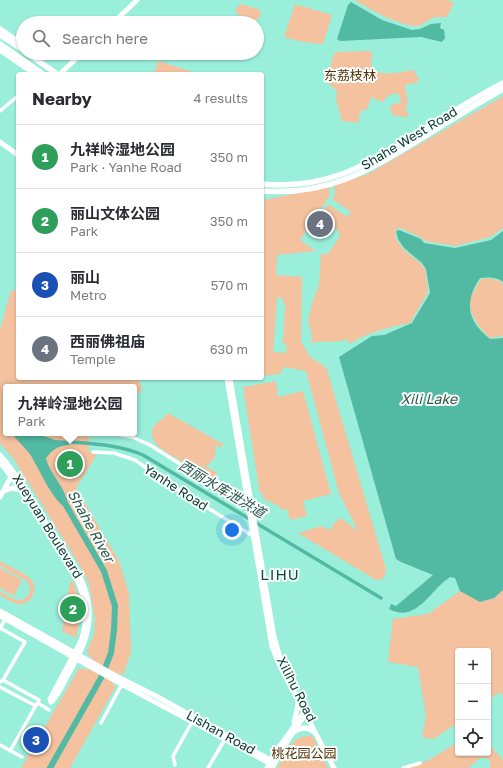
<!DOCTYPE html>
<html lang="en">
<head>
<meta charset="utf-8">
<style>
	body { margin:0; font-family:"Golos Text","Noto Sans SC",sans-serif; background:#f2f2f3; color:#2b2b33 }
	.controls { position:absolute; right:12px; bottom:12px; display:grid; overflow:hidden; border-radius:4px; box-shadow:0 1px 3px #0004 }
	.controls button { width:36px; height:36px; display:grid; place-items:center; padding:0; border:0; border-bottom:1px solid #e1e1e2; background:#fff; color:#2b2b33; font:20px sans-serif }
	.you { position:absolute; left:232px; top:530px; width:14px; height:14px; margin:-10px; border:3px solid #fff; border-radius:50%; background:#1a73e8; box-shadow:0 0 0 6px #1a73e833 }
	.badge { display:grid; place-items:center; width:26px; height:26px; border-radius:50%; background:#db2777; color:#fff; font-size:13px; font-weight:700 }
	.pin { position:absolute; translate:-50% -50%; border:2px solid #fff; box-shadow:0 1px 4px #0006 }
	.popup { position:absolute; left:3px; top:384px; width:134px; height:52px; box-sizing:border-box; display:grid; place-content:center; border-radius:4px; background:#fff; filter:drop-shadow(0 1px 3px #0005); font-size:13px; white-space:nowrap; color:#7c7c81 }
	.popup b { font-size:15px; color:#2b2b33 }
	.popup::after { content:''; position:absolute; left:50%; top:100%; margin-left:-8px; border:8px solid transparent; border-top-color:#fff }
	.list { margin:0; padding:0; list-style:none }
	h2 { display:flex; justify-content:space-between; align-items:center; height:52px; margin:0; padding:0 16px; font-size:17px }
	h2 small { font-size:13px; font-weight:400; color:#7c7c81 }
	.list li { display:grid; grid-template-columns:26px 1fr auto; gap:12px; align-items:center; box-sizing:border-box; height:64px; padding:0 16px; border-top:1px solid #e1e1e2 }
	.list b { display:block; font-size:15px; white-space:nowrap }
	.list p { margin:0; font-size:13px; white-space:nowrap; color:#7c7c81 }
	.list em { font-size:13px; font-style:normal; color:#7c7c81 }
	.icon { flex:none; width:22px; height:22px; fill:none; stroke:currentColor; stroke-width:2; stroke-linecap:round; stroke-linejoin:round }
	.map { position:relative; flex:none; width:503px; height:768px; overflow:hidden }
	.search { position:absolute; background:#fff; box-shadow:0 1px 3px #0004; left:16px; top:16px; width:248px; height:44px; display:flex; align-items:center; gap:10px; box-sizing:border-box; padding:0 14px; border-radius:22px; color:#7c7c81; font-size:15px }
	.panel { position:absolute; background:#fff; box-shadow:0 1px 3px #0004; left:16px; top:72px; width:248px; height:308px; border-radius:4px }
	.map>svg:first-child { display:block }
	.green { fill:#f4c29f; fill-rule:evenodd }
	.water { fill:#52b9a3 }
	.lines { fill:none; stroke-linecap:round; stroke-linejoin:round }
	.canal { stroke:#52b9a3; stroke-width:3.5 }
	.river { stroke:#52b9a3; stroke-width:6 }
	.street { stroke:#fff; stroke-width:3.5 }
	.secondary { stroke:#fff; stroke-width:5 }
	.primary { stroke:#fff; stroke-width:5.5 }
	.labels { text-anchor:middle; stroke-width:4; stroke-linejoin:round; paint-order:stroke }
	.park-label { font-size:13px; fill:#5a2f07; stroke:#f7fffd }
	.street-label { font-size:13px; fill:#0e332c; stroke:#f7fffd }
	.water-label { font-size:14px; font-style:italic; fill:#33534b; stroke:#f7fffd }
	.quarter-label { font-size:15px; letter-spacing:1px; fill:#18463d; stroke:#f7fffd }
</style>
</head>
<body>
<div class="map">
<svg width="503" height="768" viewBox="0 0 503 768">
	<rect width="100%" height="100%" fill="#9aefdb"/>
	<path class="green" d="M354 0H448L454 3 447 17H434L419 26H413L401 23 383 16Z
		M241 4 258 9 261 13 259 18 254 21C247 19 226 13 241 4Z
		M295 4 332 15 323 44 303 42 284 37Z
		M372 51 371 69C382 77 400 72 413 70L419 79 417 83 407 84 405 86 408 104 405 108 409 116 403 117 393 115 390 110 392 104 401 103 400 97 398 93 389 95 382 102 371 97 367 110 365 109 360 112 358 123 342 121 336 99 337 91 327 82 333 56 336 52Z
		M158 61 190 71 189 74H154Z
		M503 96V228L490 237 455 246 425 241 422 238 400 228 395 230 396 239 403 249 421 264 425 269 428 292 410 323C386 328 371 331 349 344L347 339C334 344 324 340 311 343L312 335 308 321 312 303 319 285 321 253 327 255 339 238V231L319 217 328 204 347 217 351 212 332 199 335 195 334 185 368 174Z
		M329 187 330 195 300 240 316 251 277 255 276 275 302 277 301 341 310 357 324 366 327 370 386 569C386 576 383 581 376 580L298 533 321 526 330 530 336 521 341 518 358 531 339 493 306 371 284 367 280 374 262 376V206L263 200ZM277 297 282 298 285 306 283 345H287L286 353 273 352Z
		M488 278 500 281 503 285V336L490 338C481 330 469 316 470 302 471 294 477 286 481 279Z
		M11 290 18 291V378H139L142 391 134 394V387H6V433H45L66 437 89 436V452L96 454V456L76 488 119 561 129 594 131 653 123 675 118 673 112 684 116 686 70 768H21L79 668 87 670 93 659 88 655 87 651 94 634 95 619 89 584 80 566 13 458 0 443V330Z
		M276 381 278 397 303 391 331 494 303 501 307 516 290 520 287 509 281 510 279 506 264 499 263 494H260L243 387Z
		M168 413 223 444 221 448 215 445C217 454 214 461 206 466L217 473 213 480 202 473 205 466C201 467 197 468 193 467 186 464 159 449 155 443 153 440 152 435 152 431 154 421 164 420 168 413Z
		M0 561C8 566 27 573 32 581 39 592 29 606 17 604 11 602 5 598 0 595V591C5 594 12 599 18 600 30 601 32 588 27 581L0 566Z
		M0 568 22 580 14 596 0 588Z
		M73 581 80 599V619L76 638 62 631 70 582Z
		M503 590V696L500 692 488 700V651H458V723L433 739 422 737 426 717 418 667 388 662 393 619 428 614 460 591 481 602 494 598Z
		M312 735 328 768H277L294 741 301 737Z
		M458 742V753H488V743L503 760V768H490V761L484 757 479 759 468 768H406L429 760Z"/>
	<path class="water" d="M351 2 382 20 412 30 420 29 431 24 441 23 440 28 444 30 445 38 442 42 421 37 340 41 337 39 348 5Z
		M399 230 421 239 424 243 455 248 491 240 503 231V282C497 277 488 277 480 278 464 302 467 321 490 339L503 338V590L494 598 480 602 460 591 455 578 450 577C430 590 416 624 389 609L391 604 396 606 433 575 401 562 396 559 339 357 372 336 384 335 412 323 430 293 426 269 422 263 404 248 398 239 396 231Z
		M11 433H34L55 440 69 441V445C58 446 53 449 46 458 50 475 66 487 68 505L65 507C53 501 38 467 30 454 24 447 17 440 11 433Z"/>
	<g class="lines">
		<path class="canal" d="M64 443 70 442C95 444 120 445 143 455L381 598"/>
		<path class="river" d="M50 768 102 676 111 653 114 630 115 606 104 571 63 500"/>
		<path class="street" d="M0 111 18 96
			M112 433 132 437 150 445 248 507
			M93 434 94 433
			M93 452 114 453 135 460 166 482 253 536
			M0 628 25 642 3 680
			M0 628 6 618
			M0 682 3 680 39 700 10 751
			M0 687 36 706
			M38 703 49 710
			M101 723 122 684
			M0 745 22 757
			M175 765 173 756 192 722
			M208 768 225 739
			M403 768 420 763"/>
		<path class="secondary" d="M113 23 137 0
			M60 74 82 53
			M0 142 18 155
			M227 378 272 647 280 666 334 768
			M230 378 274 637 282 664
			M0 455C16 473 28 495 41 515 58 542 87 576 89 608 91 632 81 652 70 671 64 681 59 695 51 702
			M0 462 16 483
			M4 491 12 488 21 490
			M0 497 13 473
			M0 611 116 676 156 696 274 762
			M0 616 114 680 269 763 274 762
			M51 702 50 699 81 641C95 602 75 573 54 542
			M294 722 297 710 298 702
			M294 732C301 727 308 727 314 732
			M267 768 275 753 305 711
			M272 768 283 748 306 713"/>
		<path class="primary" d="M0 29 23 45
			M0 35 23 50
			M0 44 43 74
			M0 50 35 74
			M27 53 57 74
			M262 184C325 190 366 166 417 134 446 116 474 98 503 83
			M262 191C326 196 367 172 419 140 447 123 474 105 503 89"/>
	</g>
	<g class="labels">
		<g class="park-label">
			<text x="350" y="80">东荔枝林</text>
			<text x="304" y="758">桃花园公园</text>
		</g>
		<g class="street-label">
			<text transform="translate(409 138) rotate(-31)" y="5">Shahe West Road</text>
			<text transform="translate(176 487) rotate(33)" y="5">Yanhe Road</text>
			<text transform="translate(48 526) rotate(58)" y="5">Xueyuan Boulevard</text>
			<text transform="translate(297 689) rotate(63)" y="5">Xilihu Road</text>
			<text transform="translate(221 732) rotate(29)" y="5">Lishan Road</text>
		</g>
		<g class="water-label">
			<text x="429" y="404">Xili Lake</text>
			<text transform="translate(222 489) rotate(31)" y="5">西丽水库泄洪道</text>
			<text transform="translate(91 526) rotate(61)" y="5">Shahe River</text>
		</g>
		<g class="quarter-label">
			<text x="280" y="580">LIHU</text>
		</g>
	</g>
</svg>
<div class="controls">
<button>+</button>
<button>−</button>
<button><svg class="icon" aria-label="locate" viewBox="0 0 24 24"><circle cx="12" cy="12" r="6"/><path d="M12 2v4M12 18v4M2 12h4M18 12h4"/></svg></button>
</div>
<div class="you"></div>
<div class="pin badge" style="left:70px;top:464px;background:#2e9e5b">1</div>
<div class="popup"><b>九祥岭湿地公园</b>Park</div>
<div class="pin badge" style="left:73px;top:609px;background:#2e9e5b">2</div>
<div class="pin badge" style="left:36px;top:740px;background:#1a4fb4">3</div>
<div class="pin badge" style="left:320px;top:224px;background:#6b7280">4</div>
<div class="search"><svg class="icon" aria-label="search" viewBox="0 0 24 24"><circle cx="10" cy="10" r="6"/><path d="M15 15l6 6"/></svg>Search here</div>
<section class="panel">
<h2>Nearby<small>4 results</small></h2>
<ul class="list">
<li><span class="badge" style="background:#2e9e5b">1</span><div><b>九祥岭湿地公园</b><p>Park · Yanhe Road</p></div><em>350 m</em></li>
<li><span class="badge" style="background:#2e9e5b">2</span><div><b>丽山文体公园</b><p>Park</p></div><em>350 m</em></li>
<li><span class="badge" style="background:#1a4fb4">3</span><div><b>丽山</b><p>Metro</p></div><em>570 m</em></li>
<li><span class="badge" style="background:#6b7280">4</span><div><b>西丽佛祖庙</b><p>Temple</p></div><em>630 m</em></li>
</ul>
</section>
</div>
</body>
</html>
